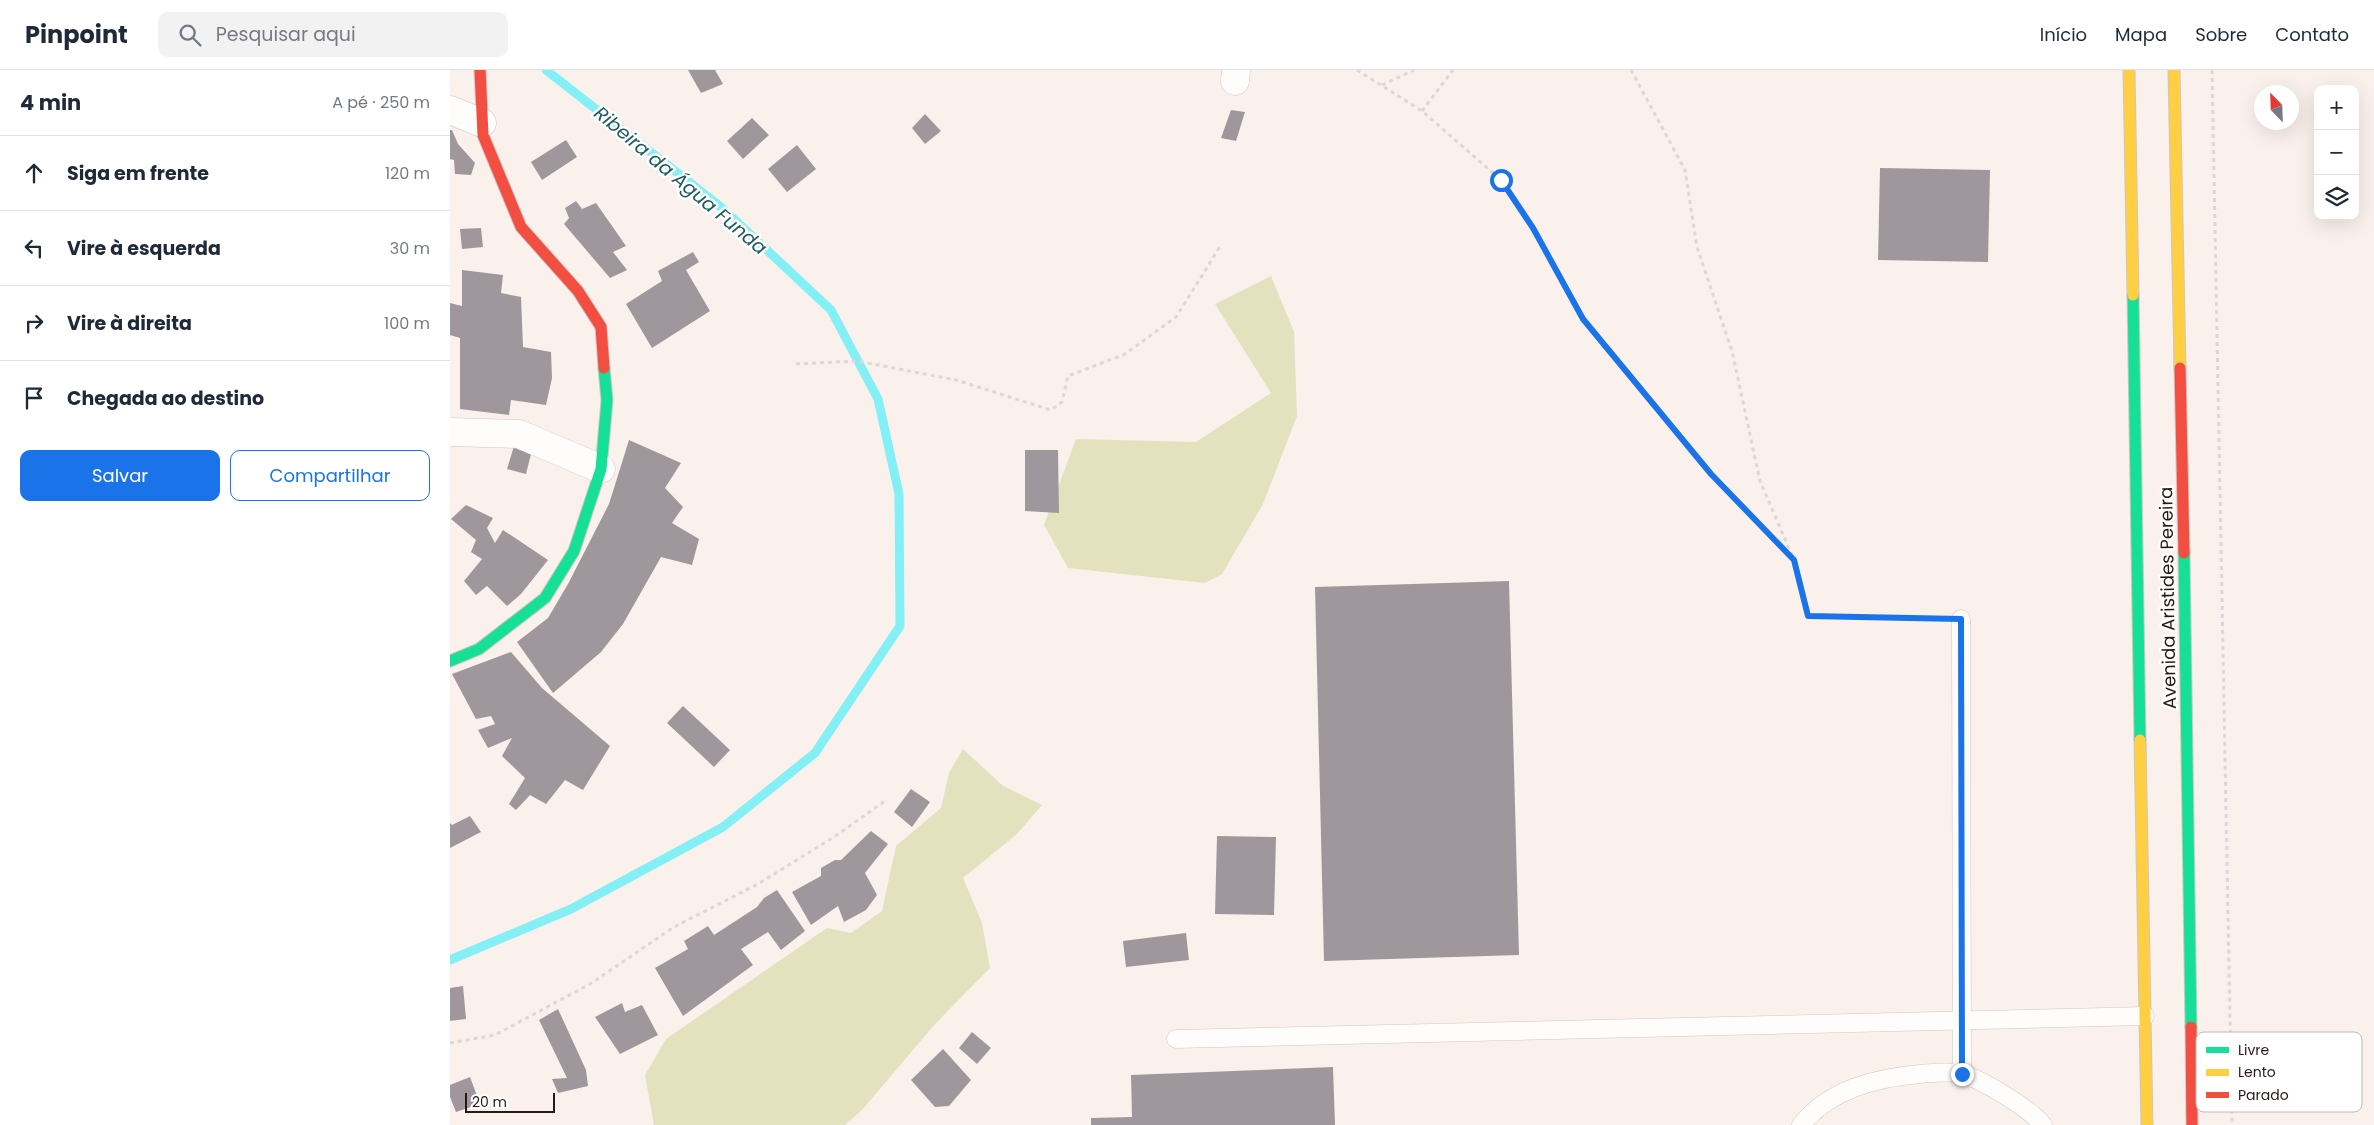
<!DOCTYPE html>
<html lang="pt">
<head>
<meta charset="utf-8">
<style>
	body { margin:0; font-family:Poppins,sans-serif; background:#f2f2f3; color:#1f2937 }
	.controls { position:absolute; right:15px; top:15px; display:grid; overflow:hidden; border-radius:10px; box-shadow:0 5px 20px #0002 }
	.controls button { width:45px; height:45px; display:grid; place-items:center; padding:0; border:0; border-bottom:1px solid #e0e1e3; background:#fff; color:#1f2937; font:25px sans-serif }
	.compass { position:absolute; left:1804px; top:15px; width:45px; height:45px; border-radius:50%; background:#fff; box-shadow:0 5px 20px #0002; rotate:337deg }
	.scale { position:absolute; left:15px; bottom:12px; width:90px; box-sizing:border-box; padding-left:5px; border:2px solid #281914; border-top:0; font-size:14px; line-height:18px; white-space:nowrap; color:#281914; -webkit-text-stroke:4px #fff; paint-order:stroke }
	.stop { position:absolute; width:15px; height:15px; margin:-11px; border:4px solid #1a73e8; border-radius:50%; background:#fff }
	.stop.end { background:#1a73e8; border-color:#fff; box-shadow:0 1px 5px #0008 }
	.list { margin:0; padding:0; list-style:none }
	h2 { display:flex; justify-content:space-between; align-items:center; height:65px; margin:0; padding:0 20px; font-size:21px }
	h2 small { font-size:16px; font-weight:400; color:#747a83 }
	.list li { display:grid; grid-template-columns:32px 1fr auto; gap:15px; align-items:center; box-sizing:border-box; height:75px; padding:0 20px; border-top:1px solid #e0e1e3 }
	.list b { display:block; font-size:19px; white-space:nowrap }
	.list em { font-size:16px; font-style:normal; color:#747a83 }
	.actions { display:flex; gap:10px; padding:15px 20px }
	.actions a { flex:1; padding:11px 0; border:1px solid #1a73e8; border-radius:10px; text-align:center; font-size:18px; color:#1a73e8 }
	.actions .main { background:#1a73e8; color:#fff }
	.icon { flex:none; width:28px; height:28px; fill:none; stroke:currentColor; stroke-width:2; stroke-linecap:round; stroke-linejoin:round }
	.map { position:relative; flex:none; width:1924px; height:1055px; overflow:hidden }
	header { display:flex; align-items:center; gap:30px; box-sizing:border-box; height:70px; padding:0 25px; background:#fff; border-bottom:1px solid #e0e1e3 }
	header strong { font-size:24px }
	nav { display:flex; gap:28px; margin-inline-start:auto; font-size:18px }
	.search { width:350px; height:45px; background:#f2f2f3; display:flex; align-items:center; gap:12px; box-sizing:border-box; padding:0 18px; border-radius:10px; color:#747a83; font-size:19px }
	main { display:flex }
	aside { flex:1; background:#fff }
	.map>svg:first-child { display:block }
	.green { fill:#e3e1be }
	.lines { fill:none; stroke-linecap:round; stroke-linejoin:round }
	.stream { stroke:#85eff6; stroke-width:9 }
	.building { fill:#9f979b }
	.lane-casing { stroke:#d1c6c1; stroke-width:19 }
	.street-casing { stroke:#d1c6c1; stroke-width:29 }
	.fast-casing { stroke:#d1c6c1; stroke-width:13 }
	.slow-casing { stroke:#d1c6c1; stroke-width:13 }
	.jam-casing { stroke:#d1c6c1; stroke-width:13 }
	.path { stroke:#dbd8d8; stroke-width:3; stroke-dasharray:4 4; stroke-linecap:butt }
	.lane { stroke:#fefdfc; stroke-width:18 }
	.street { stroke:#fefdfc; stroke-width:28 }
	.fast { stroke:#16e098; stroke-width:11 }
	.slow { stroke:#ffcf43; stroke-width:11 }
	.jam { stroke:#f24e42; stroke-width:11 }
	.route { stroke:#1a73e8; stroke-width:6 }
	.labels { text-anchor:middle; stroke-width:5; stroke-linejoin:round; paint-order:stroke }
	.street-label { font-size:18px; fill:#281914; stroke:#fff }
	.water-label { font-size:19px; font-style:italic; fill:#1d5d62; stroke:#fff }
	.key { fill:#fff; stroke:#bebab8; stroke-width:1 }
	.key-label { font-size:14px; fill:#281914 }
</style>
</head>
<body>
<header>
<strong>Pinpoint</strong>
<div class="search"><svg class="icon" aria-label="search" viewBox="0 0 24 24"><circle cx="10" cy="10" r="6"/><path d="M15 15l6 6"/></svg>Pesquisar aqui</div>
<nav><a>Início</a><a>Mapa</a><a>Sobre</a><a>Contato</a></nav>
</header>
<main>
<aside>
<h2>4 min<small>A pé · 250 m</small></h2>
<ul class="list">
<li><svg class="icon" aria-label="ahead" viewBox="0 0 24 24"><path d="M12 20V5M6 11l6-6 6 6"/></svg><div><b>Siga em frente</b></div><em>120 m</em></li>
<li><svg class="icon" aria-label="left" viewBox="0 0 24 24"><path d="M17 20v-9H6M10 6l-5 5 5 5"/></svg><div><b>Vire à esquerda</b></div><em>30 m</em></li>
<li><svg class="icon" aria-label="right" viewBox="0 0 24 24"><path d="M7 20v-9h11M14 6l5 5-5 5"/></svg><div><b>Vire à direita</b></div><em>100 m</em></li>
<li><svg class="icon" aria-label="arrive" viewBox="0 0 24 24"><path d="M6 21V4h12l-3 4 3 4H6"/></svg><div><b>Chegada ao destino</b></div></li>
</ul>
<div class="actions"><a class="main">Salvar</a><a>Compartilhar</a></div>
</aside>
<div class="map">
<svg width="1924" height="1055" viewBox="0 0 1924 1055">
	<rect width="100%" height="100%" fill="#faf1ed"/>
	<path class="green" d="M821 206 844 262 847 346 813 434 772 504 755 513 618 498 594 455 626 369 746 372 821 323 765 234Z
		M513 679 553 716 592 735 567 764 513 808 532 853 540 898 486 953 412 1040 395 1055H204L195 1005 216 969 377 858 401 863 432 841 446 776 491 738 499 703Z"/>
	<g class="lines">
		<path class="stream" d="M0 890 121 839 273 757 365 683 450 556 449 424 428 329 381 240 271 137 96 0"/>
	</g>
	<path class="building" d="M238 0H265L273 14 251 23Z
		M781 40 795 42 786 71 771 68Z
		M475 44 491 61 475 74 462 58Z
		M302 48 319 65 293 89 277 71Z
		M0 60H2L8 74 25 93 21 105 5 104 4 90 0 89Z
		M116 70 127 87 92 110 81 92Z
		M347 75 366 99 337 122 318 99Z
		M1430 98 1540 100 1538 192 1428 190Z
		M126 131 132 139 146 133 176 176 163 182 177 200 160 208 114 154 119 148 115 138Z
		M31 158 33 177 12 179 10 159Z
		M243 182 249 192 236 200 260 241 202 278 176 234 212 211 208 201Z
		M12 200 53 205 51 223 71 227 73 277 101 282 102 308 96 335 61 330 59 345 10 339V268L0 265V233L12 236Z
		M179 370 231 393 215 418 233 437 222 453 249 469 242 495 211 487 173 554 151 582 103 623 67 572 98 548 118 514 159 434Z
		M64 376 82 380 76 404 57 399Z
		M575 380H608L609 443 575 441Z
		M16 435 43 448 37 458 45 473 53 460 98 490 71 524 57 536 37 516 26 525 14 511 32 489 21 482 26 470 1 449Z
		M1059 511 1069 885 874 891 865 517Z
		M61 582 92 618 160 676 133 720 115 710 96 734 80 725 66 740 59 734 75 708 52 686 62 668 38 678 28 660 45 654 41 646 26 649 2 604Z
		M233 636 280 680 264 697 217 653Z
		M461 719 480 732 462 757 444 742Z
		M20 746 31 762 0 778V753L2 755Z
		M421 761 438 774 415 803 427 825 416 840 394 852 388 836 361 855 342 822 371 806V798L385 790H391Z
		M767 766 826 767 824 845 765 844Z
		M327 820 355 861 331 880 318 862 291 879 303 895 233 946 205 898 238 879 234 871 258 856 264 865 307 837 314 828Z
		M736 863 739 890 676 897 673 871Z
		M13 916 16 949 0 951V918Z
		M172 933 175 942 192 935 208 965 170 984 145 947Z
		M108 939 136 1000 138 1016 108 1023 102 1009 117 1008 89 950Z
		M522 962 541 978 527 994 509 978Z
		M493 979 521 1010 499 1036 485 1037 461 1010Z
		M883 997 885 1055H641V1048L682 1047 681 1005Z
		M20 1007 30 1034 6 1042 0 1027V1015Z"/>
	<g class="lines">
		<defs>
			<path id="lane" d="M1511 549 1512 1004
				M726 969 1695 946
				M1351 1055C1380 1019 1426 1008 1470 1004 1483 1003 1500 1001 1512 1004 1533 1010 1579 1038 1593 1055"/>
			<path id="street" d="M785 11 786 0
				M0 40 32 53
				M0 362 69 364 151 399"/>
			<path id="fast" d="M1683 225 1690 670
				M1734 483 1741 957
				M0 591 29 579 95 528 124 481 151 399 157 330 154 298"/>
			<path id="slow" d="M1679 0 1683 225
				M1724 0 1730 298
				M1690 670 1697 1055"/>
			<path id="jam" d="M30 0 33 65 71 157 128 221 151 257 154 298
				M1730 298 1734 483
				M1741 957 1742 1055"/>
		</defs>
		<use href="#lane" class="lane-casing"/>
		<use href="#street" class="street-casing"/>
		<use href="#fast" class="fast-casing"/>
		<use href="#slow" class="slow-casing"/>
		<use href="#jam" class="jam-casing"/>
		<path class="path" d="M907 0 972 41 1051 110 1083 158 1133 249 1261 404 1341 487
			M1181 0 1235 100 1247 177 1282 281 1310 411 1344 490 1358 546 1489 549
			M1762 0 1782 1055
			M932 15 964 0
			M972 41 1003 0
			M346 294 407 291 506 310 601 340 612 332 618 306 675 284 726 247 771 175
			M0 973 45 965 140 914 224 857 308 814 384 767 435 731"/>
		<use href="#lane" class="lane"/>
		<use href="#street" class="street"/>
		<use href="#fast" class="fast"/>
		<use href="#slow" class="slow"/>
		<use href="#jam" class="jam"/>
	</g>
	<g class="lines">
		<path class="route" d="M1051 110 1083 158 1133 249 1261 404 1344 490 1358 546 1511 549 1512 1004"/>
	</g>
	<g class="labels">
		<g class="street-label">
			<text transform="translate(1718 528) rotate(-91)" y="6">Avenida Aristides Pereira</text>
		</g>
		<g class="water-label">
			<text transform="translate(231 110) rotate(40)" y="7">Ribeira da Água Funda</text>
		</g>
	</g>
	<rect x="1746" y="962" width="166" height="80" rx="8" class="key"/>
	<rect x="1756" y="977" width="23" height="6" fill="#16e098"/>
	<rect x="1756" y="999" width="23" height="7" fill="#ffcf43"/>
	<rect x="1756" y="1022" width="23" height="6" fill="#f24e42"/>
	<g class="key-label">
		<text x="1788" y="985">Livre</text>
		<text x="1788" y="1007">Lento</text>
		<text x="1788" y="1030">Parado</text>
	</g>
</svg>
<div class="controls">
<button>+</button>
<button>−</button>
<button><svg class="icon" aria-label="layers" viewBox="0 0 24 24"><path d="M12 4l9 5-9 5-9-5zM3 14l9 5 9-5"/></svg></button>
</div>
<svg class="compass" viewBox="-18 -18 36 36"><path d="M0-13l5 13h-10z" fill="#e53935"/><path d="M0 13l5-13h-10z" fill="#747a83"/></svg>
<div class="scale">20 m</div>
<div class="stop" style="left:1051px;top:110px"></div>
<div class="stop end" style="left:1512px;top:1004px"></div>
</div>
</main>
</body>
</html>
